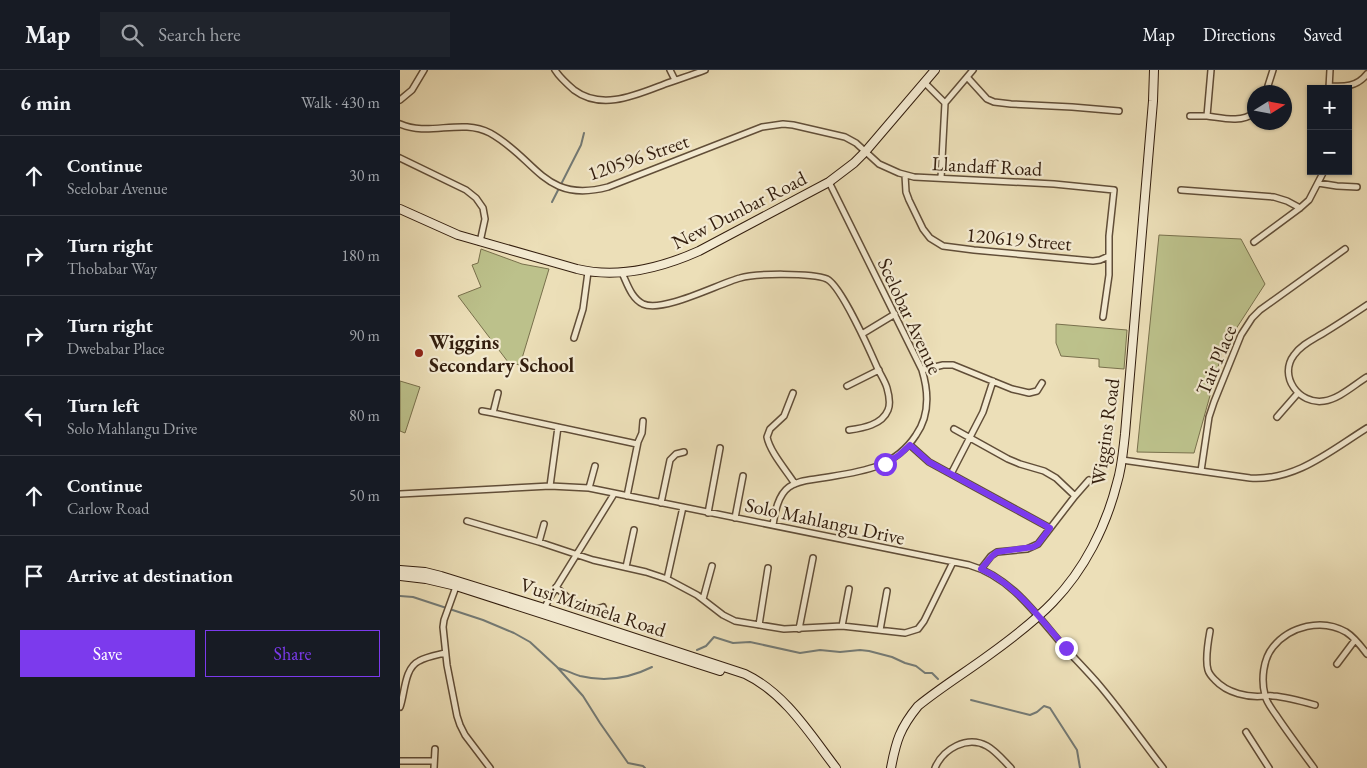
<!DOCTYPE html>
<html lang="en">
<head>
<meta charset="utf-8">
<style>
	body { margin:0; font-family:"EB Garamond",serif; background:#20242c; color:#f1f3f6 }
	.controls { position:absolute; right:15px; top:15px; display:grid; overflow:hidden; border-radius:0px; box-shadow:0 1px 4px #0004 }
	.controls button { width:45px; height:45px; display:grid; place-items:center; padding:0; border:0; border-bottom:1px solid #363941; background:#171b24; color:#f1f3f6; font:25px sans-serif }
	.compass { position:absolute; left:847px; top:15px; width:45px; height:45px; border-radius:50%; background:#171b24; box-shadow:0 1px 4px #0004; rotate:79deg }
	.stop { position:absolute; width:15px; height:15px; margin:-11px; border:4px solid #7c3aed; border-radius:50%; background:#fff }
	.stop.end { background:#7c3aed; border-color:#fff; box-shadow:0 1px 5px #0008 }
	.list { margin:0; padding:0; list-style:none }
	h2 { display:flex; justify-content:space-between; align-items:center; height:65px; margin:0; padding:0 20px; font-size:21px }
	h2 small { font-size:16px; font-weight:400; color:#9ea1a6 }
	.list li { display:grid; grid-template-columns:32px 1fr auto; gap:15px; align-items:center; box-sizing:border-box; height:80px; padding:0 20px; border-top:1px solid #363941 }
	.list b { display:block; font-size:19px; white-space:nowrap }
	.list p { margin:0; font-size:16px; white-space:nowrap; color:#9ea1a6 }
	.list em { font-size:16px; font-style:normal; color:#9ea1a6 }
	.actions { display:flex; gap:10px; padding:15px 20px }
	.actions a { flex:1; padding:11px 0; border:1px solid #7c3aed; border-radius:0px; text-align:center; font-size:18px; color:#7c3aed }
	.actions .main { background:#7c3aed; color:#fff }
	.icon { flex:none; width:28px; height:28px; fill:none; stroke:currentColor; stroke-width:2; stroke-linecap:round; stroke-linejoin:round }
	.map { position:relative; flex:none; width:967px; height:698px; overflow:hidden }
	header { display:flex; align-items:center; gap:30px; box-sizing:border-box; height:70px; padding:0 25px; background:#171b24; border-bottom:1px solid #363941 }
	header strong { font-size:24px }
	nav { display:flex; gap:28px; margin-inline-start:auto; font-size:18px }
	.search { width:350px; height:45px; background:#20242c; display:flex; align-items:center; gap:12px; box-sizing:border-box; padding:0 18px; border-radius:0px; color:#9ea1a6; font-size:19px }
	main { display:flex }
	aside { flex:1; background:#171b24 }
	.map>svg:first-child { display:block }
	.green { fill:#bcc18b; stroke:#78704c }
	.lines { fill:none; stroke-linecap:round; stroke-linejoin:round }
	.stream { stroke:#747b76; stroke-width:2 }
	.street-casing { stroke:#614e38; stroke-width:8 }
	.secondary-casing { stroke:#331e0e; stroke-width:10 }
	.street { stroke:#f3ead1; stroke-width:5 }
	.secondary { stroke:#f3ead1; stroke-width:8 }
	.route { stroke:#7c3aed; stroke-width:6 }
	.poi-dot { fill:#8f2418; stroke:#f3ead1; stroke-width:2 }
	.labels { text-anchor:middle; stroke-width:4.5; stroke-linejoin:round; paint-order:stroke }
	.street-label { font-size:20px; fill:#331e0e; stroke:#f3ead1 }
	.poi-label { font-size:20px; font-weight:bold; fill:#331e0e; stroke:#f3ead1; text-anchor:start }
</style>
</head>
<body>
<header>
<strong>Map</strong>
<div class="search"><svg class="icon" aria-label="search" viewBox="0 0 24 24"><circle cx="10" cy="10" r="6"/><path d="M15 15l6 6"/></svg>Search here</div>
<nav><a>Map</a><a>Directions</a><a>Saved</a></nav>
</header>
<main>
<aside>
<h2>6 min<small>Walk · 430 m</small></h2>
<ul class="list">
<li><svg class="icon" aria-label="ahead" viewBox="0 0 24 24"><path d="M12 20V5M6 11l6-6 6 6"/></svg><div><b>Continue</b><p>Scelobar Avenue</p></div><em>30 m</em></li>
<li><svg class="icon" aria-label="right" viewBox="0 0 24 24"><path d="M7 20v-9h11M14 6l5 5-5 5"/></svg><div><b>Turn right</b><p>Thobabar Way</p></div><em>180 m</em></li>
<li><svg class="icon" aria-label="right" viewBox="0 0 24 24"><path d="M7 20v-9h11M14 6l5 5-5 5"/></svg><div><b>Turn right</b><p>Dwebabar Place</p></div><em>90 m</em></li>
<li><svg class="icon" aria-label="left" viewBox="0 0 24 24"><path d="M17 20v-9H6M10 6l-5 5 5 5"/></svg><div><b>Turn left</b><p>Solo Mahlangu Drive</p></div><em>80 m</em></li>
<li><svg class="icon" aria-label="ahead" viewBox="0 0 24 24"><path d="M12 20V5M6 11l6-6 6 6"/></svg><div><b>Continue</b><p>Carlow Road</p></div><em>50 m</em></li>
<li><svg class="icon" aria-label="arrive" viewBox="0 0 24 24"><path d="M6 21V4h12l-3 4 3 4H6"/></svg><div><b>Arrive at destination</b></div></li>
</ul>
<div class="actions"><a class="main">Save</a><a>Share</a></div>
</aside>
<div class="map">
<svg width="967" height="698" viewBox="0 0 967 698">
	<rect width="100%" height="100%" fill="#ecdfb8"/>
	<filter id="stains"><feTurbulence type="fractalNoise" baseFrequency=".004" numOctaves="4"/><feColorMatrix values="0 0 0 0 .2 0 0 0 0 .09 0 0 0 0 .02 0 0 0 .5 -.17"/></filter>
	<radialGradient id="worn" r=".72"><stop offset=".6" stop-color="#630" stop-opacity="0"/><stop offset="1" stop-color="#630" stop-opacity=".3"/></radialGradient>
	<path class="green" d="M759 165 841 169 865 214 823 279 794 383 737 382Z
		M81 179 122 194 149 199 120 295 108 292 58 226 81 217 72 195 78 193Z
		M656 254 727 260 724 299 699 297V289L661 286 656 273Z
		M0 311 20 317 5 363 0 361Z"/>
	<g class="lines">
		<path class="stream" d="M152 132 181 75 184 63
			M0 526 13 527 83 550 114 563 130 572 157 597 183 626 200 653 228 693 243 696 245 698
			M297 580 306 576 314 567 333 573 350 572 400 583 420 580 440 582 460 580 469 581 492 587 505 593 516 596 525 603H532L538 609
			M158 598C166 600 173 604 180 606 205 612 230 608 252 597
			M571 630 630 645 637 642 644 636 650 638 677 680 680 698"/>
		<defs>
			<path id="street" d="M155 0C160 8 167 14 174 20 202 41 236 25 265 14 279 9 292 5 305 0
				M270 0 275 10
				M811 0 807 46C823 48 841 53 854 43
				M567 7 587 29 594 32 611 34 672 37 719 41
				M524 12 545 33 541 108
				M929 16C944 17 957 17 967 4
				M929 18 930 0
				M866 22 873 0
				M0 30 12 20 24 0
				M545 33 573 0
				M790 46H807
				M0 54C29 67 61 48 90 63 137 89 144 134 208 117L362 57 383 54 393 55 445 67 456 73 479 94 499 103 514 107 654 114 714 120 709 166V186L700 190 693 191 574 180 543 176 530 168 523 159 509 130 506 122 505 105
				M0 88 66 120 76 128 83 138 85 149 80 172
				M918 113 937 116 957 117
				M781 120 874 127 887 131 900 138
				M854 172 900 138 909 130 924 101
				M222 203C227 213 231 228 243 234 263 243 318 214 340 208 356 203 412 203 427 209 441 216 470 281 477 297 480 304 485 311 487 318 489 325 491 333 488 340 482 355 463 358 449 360
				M967 235C952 245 937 255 922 264 912 270 901 275 894 285 878 306 899 335 924 331 939 329 954 315 967 307
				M703 247 709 205V186
				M462 264 495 244
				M174 268 183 239 188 202
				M522 300 543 295H553L612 319 629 323 637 321 642 313
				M447 316 479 300
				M98 323 93 343 237 374
				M393 323 384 346 370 359 367 367C370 382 386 400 395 414
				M82 341 93 343
				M877 347 898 323
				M554 359 608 389 620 394 644 401 656 408 675 426
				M510 375 529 392 650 458
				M722 390 850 408C896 411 930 381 967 358
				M801 401 809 347 814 332 841 265 852 248 860 240 945 179
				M551 404 583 342 593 311
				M150 416 158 357
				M189 418 195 396
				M0 424 150 416 189 418 569 495C612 507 638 547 666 579 677 591 689 603 700 616 722 642 742 671 763 698
				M227 426 238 372 242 363 243 351
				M261 433 270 390 276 384 284 382
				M308 443 320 378
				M335 448 343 406
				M67 451 139 472 193 490 246 502 267 509 297 525 323 545 335 551 384 559 442 556 505 563 518 559 524 551 553 492
				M373 455C375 442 378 425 389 417 398 410 411 410 422 408 459 402 494 399 516 365 530 345 529 323 522 300L429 112
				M139 472 144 454
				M226 497 234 460
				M581 499 591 486 597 482 627 479 638 474 675 426 689 410
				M267 509 283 437
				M57 514 44 550 43 557 47 595 57 646 60 655 65 665 90 698
				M156 517C169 529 184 546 203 537
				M303 529 312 496
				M143 541 149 529 214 424
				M359 555 368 498
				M442 556 449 519
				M399 559 413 488
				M480 560 487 521
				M810 561C808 572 805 590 808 600 809 604 812 607 815 610 827 623 848 628 865 626 872 626 866 625 873 626 887 627 901 631 915 635
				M937 594 955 570
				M0 637C5 624 4 598 19 591 26 587 37 585 45 583
				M846 662 869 698
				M0 691H33
				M34 698 35 679
				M535 698C543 679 567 665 587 676 596 681 604 691 611 698
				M914 698C901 680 888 663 876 645 872 639 866 632 865 625 861 610 863 589 873 577 890 556 922 548 946 562 954 567 961 576 967 584"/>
			<path id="secondary" d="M0 139 58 165 177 199C219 209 261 198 299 181L429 112 454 93 465 82 535 0
				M0 500 25 502 41 506 144 538 345 604C385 623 410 664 436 698
				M0 506 26 509 56 516 320 601
				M491 698C496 671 500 658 518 636 540 618 566 602 589 585 611 569 634 552 653 532 684 500 706 457 717 413 722 397 723 381 725 364L753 31 754 0"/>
		</defs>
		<use href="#street" class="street-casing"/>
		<use href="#secondary" class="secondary-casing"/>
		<use href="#street" class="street"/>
		<use href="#secondary" class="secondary"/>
	</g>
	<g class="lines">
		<path class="route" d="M485 394 499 385 510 375 529 392 650 458 638 474 633 477 597 482 592 486 581 499C617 515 641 550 666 578"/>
	</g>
	<circle class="poi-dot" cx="19" cy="283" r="5"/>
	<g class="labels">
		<g class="street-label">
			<text transform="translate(238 87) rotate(-19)" y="7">120596 Street</text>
			<text transform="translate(587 96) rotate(3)" y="7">Llandaff Road</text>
			<text transform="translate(339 140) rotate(-27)" y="7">New Dunbar Road</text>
			<text transform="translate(619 169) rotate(5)" y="7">120619 Street</text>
			<text transform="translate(510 246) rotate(65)" y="7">Scelobar Avenue</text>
			<text transform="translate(816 290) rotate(-67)" y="7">Tait Place</text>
			<text transform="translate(705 362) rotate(-82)" y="7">Wiggins Road</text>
			<text transform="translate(425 451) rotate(12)" y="7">Solo Mahlangu Drive</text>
			<text transform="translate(193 537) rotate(18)" y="7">Vusi Mzimela Road</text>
		</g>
		<g class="poi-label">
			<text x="29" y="279">Wiggins<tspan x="29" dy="23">Secondary School</tspan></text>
		</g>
	</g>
	<rect width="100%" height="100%" filter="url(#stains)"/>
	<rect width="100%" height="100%" fill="url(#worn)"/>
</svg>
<div class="controls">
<button>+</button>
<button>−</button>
</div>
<svg class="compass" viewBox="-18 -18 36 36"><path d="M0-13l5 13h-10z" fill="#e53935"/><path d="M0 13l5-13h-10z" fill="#9ea1a6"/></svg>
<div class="stop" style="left:485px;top:394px"></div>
<div class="stop end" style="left:666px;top:578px"></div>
</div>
</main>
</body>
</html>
